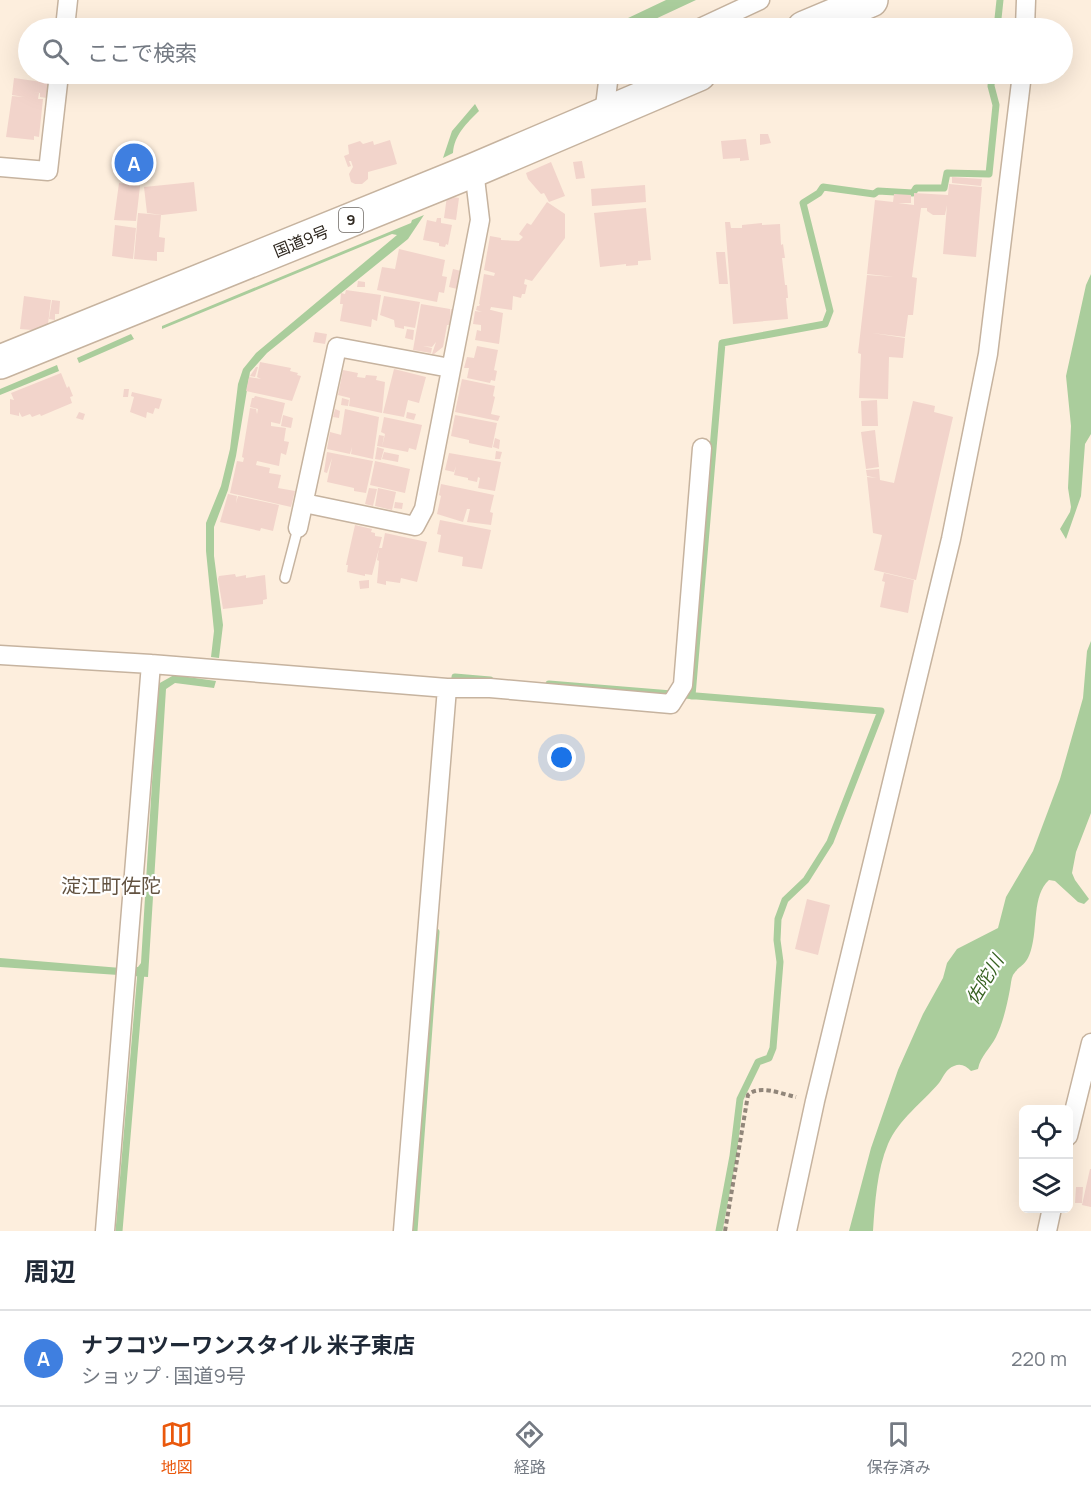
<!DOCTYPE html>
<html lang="ja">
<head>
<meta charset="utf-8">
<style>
	body { margin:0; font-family:Manrope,"Noto Sans JP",sans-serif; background:#f6f6f7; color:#1f2937 }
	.controls { position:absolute; right:18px; bottom:18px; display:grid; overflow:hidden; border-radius:9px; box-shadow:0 6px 24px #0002 }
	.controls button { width:54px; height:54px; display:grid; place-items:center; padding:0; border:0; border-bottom:2px solid #e0e1e3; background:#fff; color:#1f2937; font:30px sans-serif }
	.you { position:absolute; left:562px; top:758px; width:21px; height:21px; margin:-15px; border:4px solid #fff; border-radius:50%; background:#1a73e8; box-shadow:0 0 0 9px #1a73e833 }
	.badge { display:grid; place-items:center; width:39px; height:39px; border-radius:50%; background:#ea580c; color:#fff; font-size:20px; font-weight:700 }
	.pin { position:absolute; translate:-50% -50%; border:3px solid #fff; box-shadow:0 2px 6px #0006 }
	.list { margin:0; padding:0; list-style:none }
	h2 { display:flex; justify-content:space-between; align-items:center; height:78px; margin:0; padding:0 24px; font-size:26px }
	h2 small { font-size:20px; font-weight:400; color:#747a83 }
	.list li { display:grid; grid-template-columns:39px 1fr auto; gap:18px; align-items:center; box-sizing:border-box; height:96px; padding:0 24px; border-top:2px solid #e0e1e3 }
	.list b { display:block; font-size:22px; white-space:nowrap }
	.list p { margin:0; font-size:20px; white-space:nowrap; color:#747a83 }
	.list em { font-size:20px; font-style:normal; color:#747a83 }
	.icon { flex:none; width:33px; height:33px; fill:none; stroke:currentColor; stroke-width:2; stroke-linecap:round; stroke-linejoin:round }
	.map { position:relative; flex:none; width:1091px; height:1231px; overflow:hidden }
	.search { position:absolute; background:#fff; box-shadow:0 6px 24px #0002; left:18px; right:18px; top:18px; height:66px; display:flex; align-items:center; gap:15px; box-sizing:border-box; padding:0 21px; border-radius:33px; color:#747a83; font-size:22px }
	.sheet { height:174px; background:#fff }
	nav { display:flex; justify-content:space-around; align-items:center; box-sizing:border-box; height:84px; border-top:2px solid #e0e1e3; background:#fff; font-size:16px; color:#747a83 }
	nav a { display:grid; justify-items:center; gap:3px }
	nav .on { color:#ea580c }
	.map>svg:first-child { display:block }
	.water { fill:#aacd9c }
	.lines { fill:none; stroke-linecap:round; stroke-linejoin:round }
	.stream { stroke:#aacd9c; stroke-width:7 }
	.building { fill:#f2d4cb }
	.lane-casing { stroke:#c6b39f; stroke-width:12 }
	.street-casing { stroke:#c6b39f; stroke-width:21 }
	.highway-casing { stroke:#c6b39f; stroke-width:36 }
	.path { stroke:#91867a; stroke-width:4; stroke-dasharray:4.5 3; stroke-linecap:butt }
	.lane { stroke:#fff; stroke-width:9 }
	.street { stroke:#fff; stroke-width:18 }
	.highway { stroke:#fff; stroke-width:33 }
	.labels { text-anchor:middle; stroke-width:4.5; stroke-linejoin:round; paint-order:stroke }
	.shield { fill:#fff; stroke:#6d6863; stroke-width:1.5 }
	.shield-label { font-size:15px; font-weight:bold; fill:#2f2820 }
	.street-label { font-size:16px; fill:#2f2820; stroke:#fff }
	.water-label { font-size:18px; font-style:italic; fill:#366120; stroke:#fff }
	.quarter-label { font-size:20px; fill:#625240; stroke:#fff }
</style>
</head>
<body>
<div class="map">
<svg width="1091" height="1231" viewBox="0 0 1091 1231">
	<rect width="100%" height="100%" fill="#fdeedd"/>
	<path class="water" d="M666 0H696L636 28H607Z
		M475 104 479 111C467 123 454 135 453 153L443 158 452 131Z
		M424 215 408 239 267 353 250 372 236 456 228 490 214 527V556L223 625 219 658 211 657 214 631 206 551V523L221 486 230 449 238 384 243 369 256 353 397 235 392 234 162 329V326L411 223 412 220Z
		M1091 274V434L1085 444 1081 496 1066 539 1060 529 1070 512 1071 507 1068 488 1071 426 1066 376 1086 285Z
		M131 334 134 339 79 363 77 358Z
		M57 365 59 371 0 395V389Z
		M1091 641V813L1076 852 1072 873 1075 880 1089 899 1084 904 1078 902 1055 881 1049 880C1032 895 1038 928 1031 950 1026 967 1020 964 1013 975 1011 979 1011 984 1010 989 1007 1005 1003 1023 996 1037 990 1049 981 1055 978 1069L971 1071C966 1066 961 1063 954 1066 946 1069 944 1076 939 1083 922 1103 899 1119 888 1144 877 1170 875 1202 873 1231H849L871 1148 898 1070 923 1014 943 978 947 963 957 949 998 928 1006 897 1033 851 1060 779 1083 698 1087 651Z
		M174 675 216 681 214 688 175 683 166 689 148 977 0 967V958L121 968 138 967 141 963 158 684Z"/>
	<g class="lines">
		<path class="stream" d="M997 28 1000 0
			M549 684 881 711 830 842 806 880 785 900 778 919 777 940 780 962 773 1048 769 1058 758 1062 740 1099 733 1156 719 1231
			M454 688 455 677 490 680
			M692 696 722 343 825 324 830 311 803 203 819 193 823 187 874 194 878 191 913 193 916 188H944L947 173 989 174 996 105 991 86 992 74
			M119 1231 141 972
			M414 1231 436 932"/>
	</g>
	<path class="building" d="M14 78 49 83 47 98 40 97V93L33 92 39 93 38 99H43L39 137 34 136V140L6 137 12 96 24 97 12 95Z
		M760 134H768L771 143 760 145Z
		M746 139 749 160 740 161V158L723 159 721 141Z
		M390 140 397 164 368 172V179L362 184H355L351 182 349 174 353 167 351 161H349L351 166 348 167 344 156 349 154 348 145 360 141 363 144 373 141 374 145Z
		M582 161 585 178 576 179 573 162Z
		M551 162 565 196 549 202 544 193 541 194 528 179 526 173Z
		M952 177 982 179 981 186 952 183Z
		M194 182 197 211 162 215 147 213 144 187Z
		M119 183 140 186 136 221 114 220Z
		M949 184 982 187 976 257 943 254 947 205 945 215H933L927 211V208H921L912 277 917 278 913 315H908L905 337 872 333 905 338 903 358 889 357 888 399 859 398 861 354 858 353 867 275 894 277 867 274 875 200 893 202 894 194 911 195V203H898L914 205V193L948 195Z
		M645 185 646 202 592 206 591 189Z
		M447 196 459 198 456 220 444 218Z
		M547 202 565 214V238L532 281 525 279 524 284 527 285 525 294H522L521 298 513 296 512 310 491 307 490 310 483 308 503 313 499 344 475 340 477 330 481 331V325L473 324 475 311 482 312 476 310 477 306H479L480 304H479L484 274 494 276 495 273 484 270 490 236 501 238V240L519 241 523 237 519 234 527 223 531 225Z
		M646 208 651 260 638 261V265L626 266V264L600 267 594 213Z
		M138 213 161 215 159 237 165 238 164 252H157V261L134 259Z
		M437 218H441V223L452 225 448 245 446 244 445 247 439 246V243L423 240 427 220 436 222Z
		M725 222H730L731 228H742V225L762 223V225L780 224 781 245 783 244 785 258H782L785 285H787L788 298H786L788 319 733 324Z
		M115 225 136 228 133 259 112 256Z
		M399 249 445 260 442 276 447 277 444 293 439 292 437 302 377 290 382 267 395 269Z
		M716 252H725L728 284H719Z
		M453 269 461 271 457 289 449 287Z
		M358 281 365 282V287H357Z
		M346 290 381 295 377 321 372 319 371 327 340 321 343 304H340L341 293 345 294Z
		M24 296 51 300 48 324 32 330 20 329Z
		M384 296 420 302 415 328 404 326V329L395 327 394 320 380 315Z
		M52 300 60 301 59 314H55V320L49 319Z
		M421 304 450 309V316L451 309H453L450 325H447L443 347 434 354H432L436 342 432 347 423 346 432 348 431 353 413 350Z
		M407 329 414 330 413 340 405 338Z
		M315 332 327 334 325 344 313 342Z
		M477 346 498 350 494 370 497 371 495 381 491 380 490 383 467 378 469 368H464L467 357 474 358Z
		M260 362 291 368 290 371 298 373 297 375 301 376 292 401 246 391 249 377 261 379 257 377Z
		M256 367H258L255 377 250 376Z
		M394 369 426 377 419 403 408 400 404 417 383 413Z
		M343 370 358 373 357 377 365 378 366 375 377 376 376 380 385 382 382 413 349 406 350 398 338 395Z
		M61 373 67 388 69 386 73 396 70 397 72 403 41 416 40 414 32 417 30 414 22 417 19 412V416L10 414V399L14 400 11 393Z
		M462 379 495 386 493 396 495 397 491 414 500 416 498 421 455 412Z
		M124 389H129L128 397H123Z
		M132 392 162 399 159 409 155 408 153 414 147 412 146 418 130 412 134 397 131 396Z
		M255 396 285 403 280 424 271 422V426L286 428 284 441 289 442 286 455 281 453 279 466 257 461 256 465 270 468 269 473 281 475 278 488 295 491 291 507 230 493 237 461 243 462 244 458 242 457 250 408 256 409 257 414 258 409 250 407 252 398H254Z
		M342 398 349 400 348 406 341 405Z
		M877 400 878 426H862L861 401Z
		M913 401 935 406 934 412 953 417 916 580 874 570 882 535 873 533 867 477 877 478 867 476 866 470 879 469 880 480 894 483Z
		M335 409 340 411 339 418 333 417Z
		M345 409 379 417 373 459 351 454 352 447 350 454 327 449 330 432 349 437 341 435Z
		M79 412 85 414 83 420 76 418Z
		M407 412 416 414 414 420 406 418Z
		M283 415 293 418 291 428 281 426Z
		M455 415 497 423 492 448 469 443V440L451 436Z
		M384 417 422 425 416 450 409 448 408 452 382 447 385 434 381 432Z
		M875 430 879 467 866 469 861 432Z
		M379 435 384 436 382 447 377 446Z
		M495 438 500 440 499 449 493 447Z
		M377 447 384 449 381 460 375 459Z
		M496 451 502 452 500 459H495Z
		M327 452 373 461 366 493 354 491V488L327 482 332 458 327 473 324 472Z
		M384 452 399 455 398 462 382 459Z
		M449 453 501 462 495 491 478 488 480 478 478 477 477 482 468 480V478L454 475 456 466 454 472 445 470Z
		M375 461 410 469 405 493 370 485Z
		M441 484 494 495 490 512 493 513 491 525 467 522 470 509H467L463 522 437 514 441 496 439 495Z
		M369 488 377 489 373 506 365 504Z
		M378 488 396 492 392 510 375 506Z
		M228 494 237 496 236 503 238 496 279 505 273 531 261 528 260 531 220 522Z
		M395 502 403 503 402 509 394 508Z
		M440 520 491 530 482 569 462 566 463 557 438 552 441 535 437 534Z
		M355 525 372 529 371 532 375 533V536L382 537 372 575 365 574V576L347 572 348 565H346Z
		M385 533 427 542 417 582 401 578 400 583 386 581V585L377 583 379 561 377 560 379 548H382Z
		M884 573 914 580 908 613 880 607 885 582 882 581Z
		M235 574 236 577 246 575V578L265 575 267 599 263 600V604L223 609 218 579 219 576Z
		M369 580V588L360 589 359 581Z
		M807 899 830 905 818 955 795 949Z
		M1090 1169H1091V1207L1082 1205Z
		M1076 1187H1083L1082 1203H1075Z"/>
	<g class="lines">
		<defs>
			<path id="lane" d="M285 578 298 528"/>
			<path id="street" d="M65 28 68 0
				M700 28 760 0
				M1025 28 1026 0
				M604 114 609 74
				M0 167 48 171 59 74
				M304 503 415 526 424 509 480 220 474 170
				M298 528 337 347 450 368
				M0 655 151 664 447 688H490L671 704 683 685 702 448
				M1068 1136 1091 1043
				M105 1231 151 664
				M403 1231 447 688
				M787 1231 815 1101 951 539 988 354 1022 74
				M1047 1231 1052 1208"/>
			<path id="highway" d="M804 28 871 0
				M0 362 474 170 699 74"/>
		</defs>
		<use href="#lane" class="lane-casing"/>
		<use href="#street" class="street-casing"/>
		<use href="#highway" class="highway-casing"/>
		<path class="path" d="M725 1231 748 1095C760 1084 781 1094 796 1097"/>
		<use href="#lane" class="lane"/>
		<use href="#street" class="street"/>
		<use href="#highway" class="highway"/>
	</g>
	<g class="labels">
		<rect class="shield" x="339" y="208" width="24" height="24" rx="4.5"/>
		<g class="shield-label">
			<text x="351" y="225">9</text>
		</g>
		<g class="street-label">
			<text transform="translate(301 241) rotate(-22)" y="6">国道9号</text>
		</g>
		<g class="water-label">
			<text transform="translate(985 980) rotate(-59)" y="6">佐陀川</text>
		</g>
		<g class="quarter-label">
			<text x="111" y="893">淀江町佐陀</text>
		</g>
	</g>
</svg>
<div class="controls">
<button><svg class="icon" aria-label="locate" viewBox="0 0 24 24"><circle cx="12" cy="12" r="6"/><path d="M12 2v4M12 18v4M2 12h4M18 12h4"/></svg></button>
<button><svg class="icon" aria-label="layers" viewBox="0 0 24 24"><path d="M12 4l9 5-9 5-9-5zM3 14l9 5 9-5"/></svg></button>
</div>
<div class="you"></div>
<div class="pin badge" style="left:134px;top:163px;background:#3f7fe0">A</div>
<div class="search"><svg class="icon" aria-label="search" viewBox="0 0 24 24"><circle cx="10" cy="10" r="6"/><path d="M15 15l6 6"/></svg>ここで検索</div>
</div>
<section class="sheet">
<h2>周辺<small></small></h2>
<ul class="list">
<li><span class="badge" style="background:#3f7fe0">A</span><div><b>ナフコツーワンスタイル 米子東店</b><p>ショップ · 国道9号</p></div><em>220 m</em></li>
</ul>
</section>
<nav>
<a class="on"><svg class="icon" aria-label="map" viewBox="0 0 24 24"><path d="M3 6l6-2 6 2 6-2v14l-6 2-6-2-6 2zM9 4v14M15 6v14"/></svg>地図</a>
<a><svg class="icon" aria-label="directions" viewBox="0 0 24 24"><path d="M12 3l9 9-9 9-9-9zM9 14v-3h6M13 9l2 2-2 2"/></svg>経路</a>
<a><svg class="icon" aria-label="saved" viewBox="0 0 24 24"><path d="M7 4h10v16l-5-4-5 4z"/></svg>保存済み</a>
</nav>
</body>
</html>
